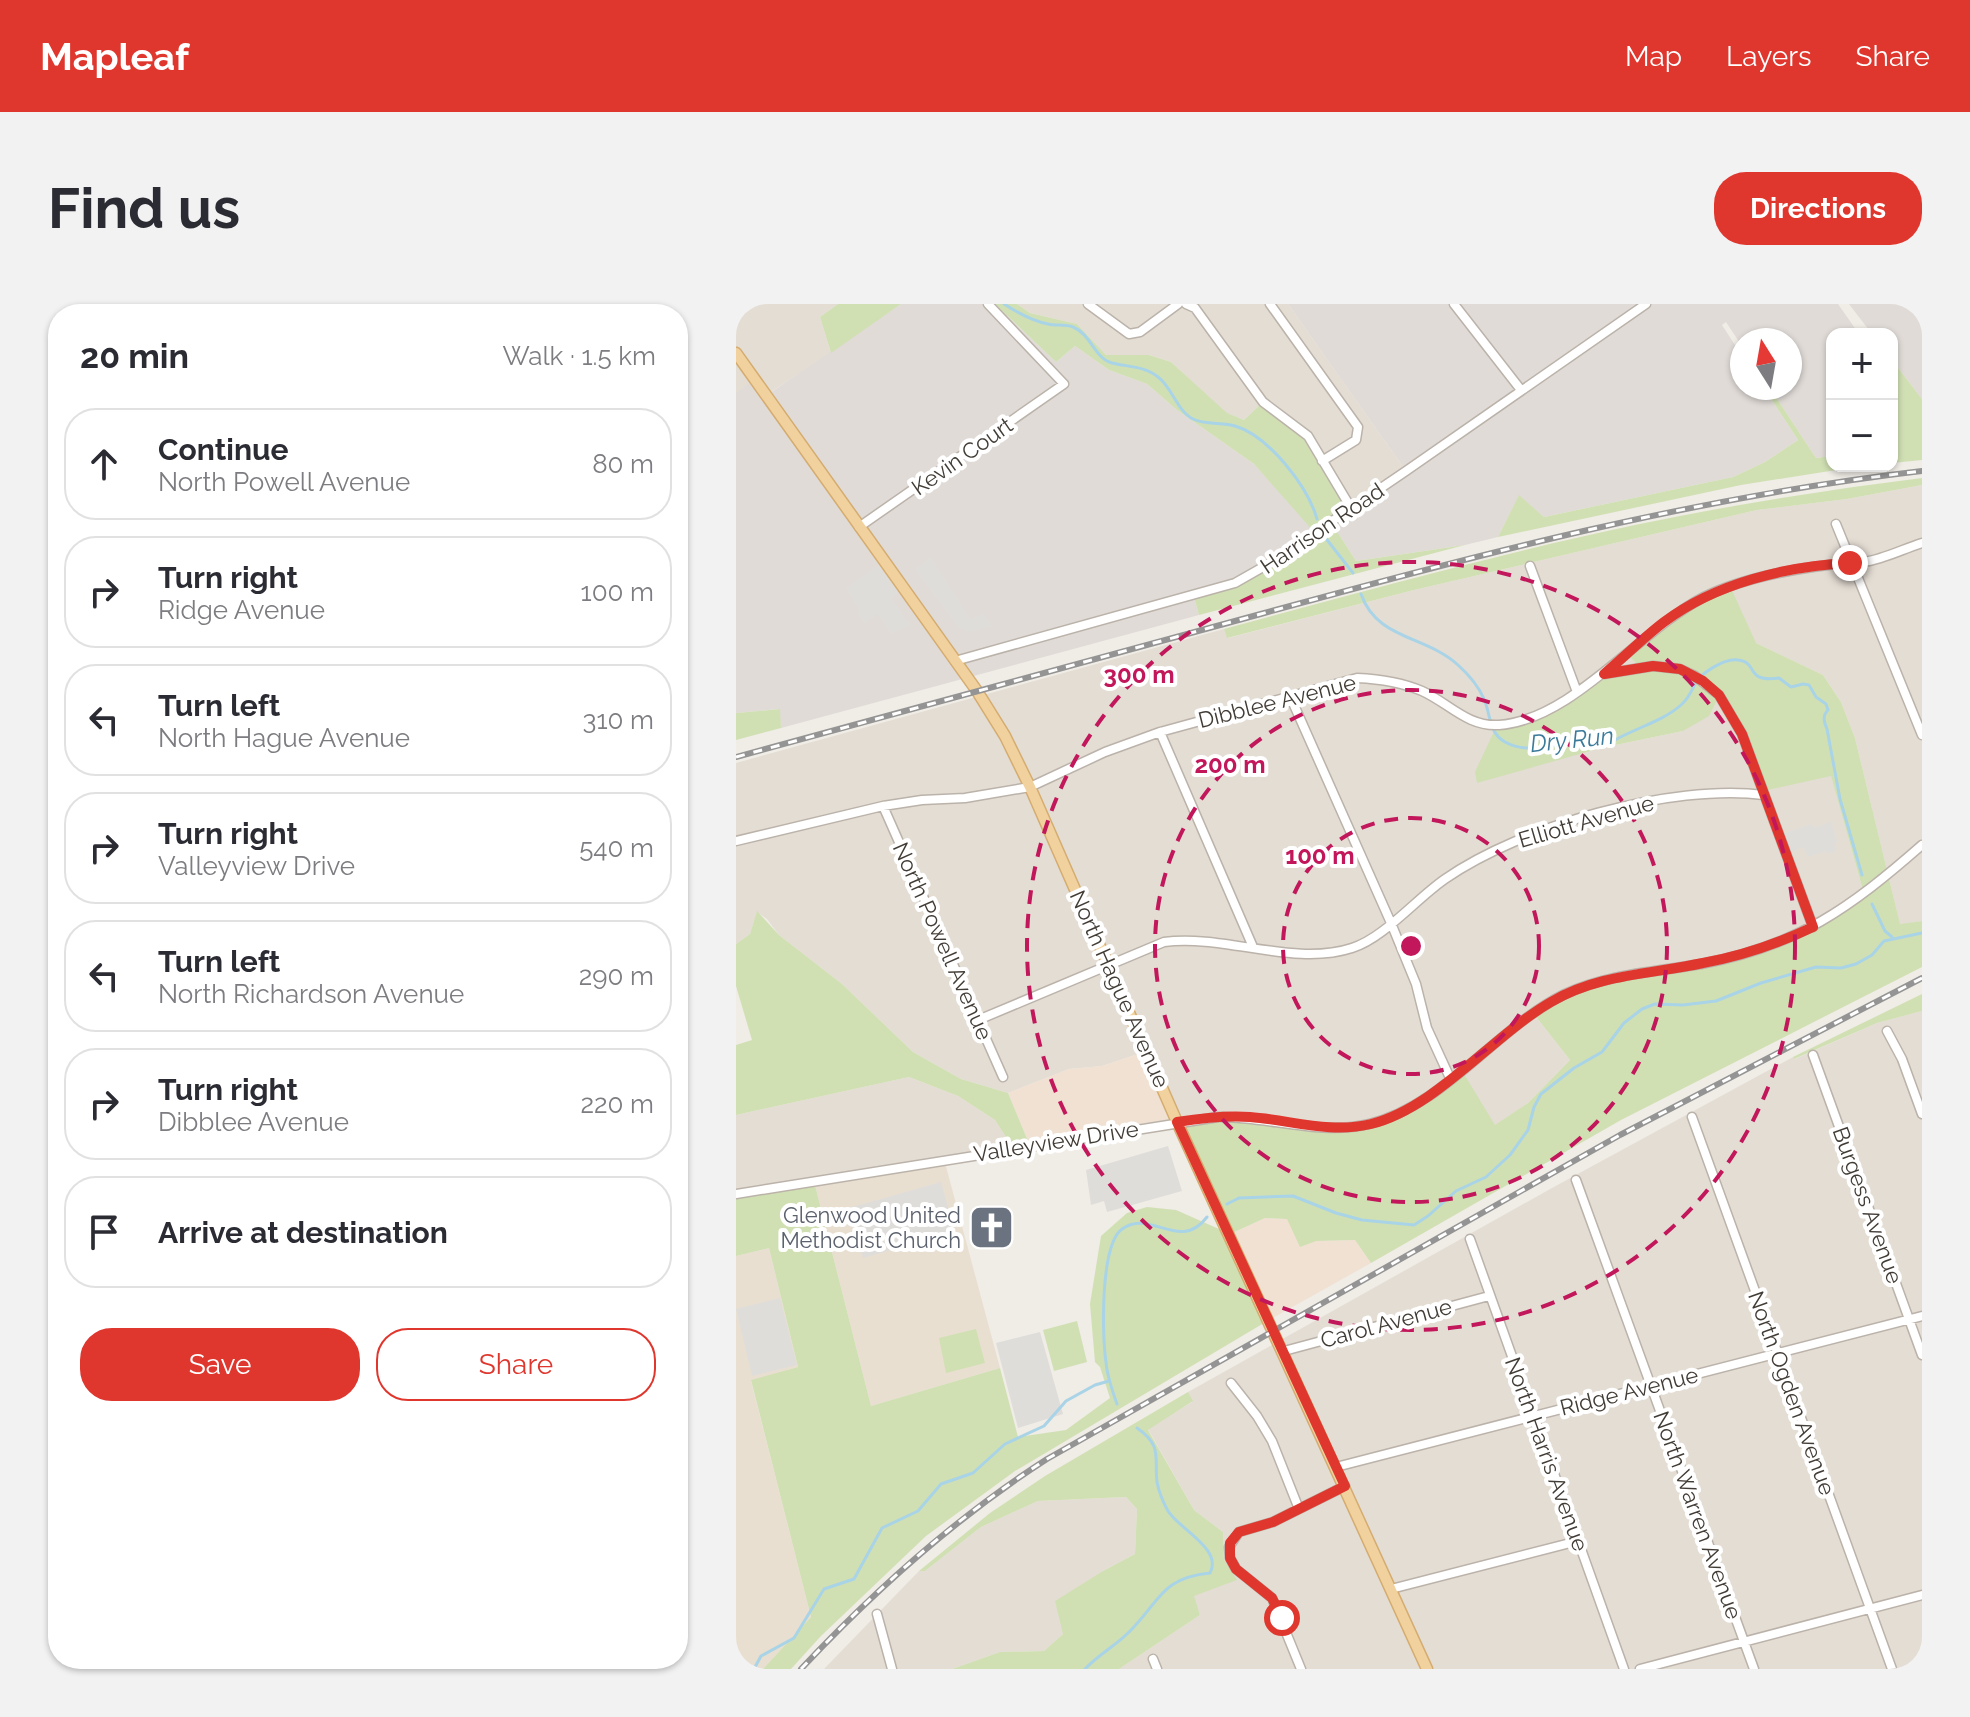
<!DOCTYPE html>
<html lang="en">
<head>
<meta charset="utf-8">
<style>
	body { margin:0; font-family:Raleway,sans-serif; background:#f2f2f3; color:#2b2b33 }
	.controls { position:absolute; right:24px; top:24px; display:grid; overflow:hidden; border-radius:16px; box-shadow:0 2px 6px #0004 }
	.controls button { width:72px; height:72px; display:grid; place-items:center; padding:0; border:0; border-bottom:2px solid #e1e1e2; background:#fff; color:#2b2b33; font:40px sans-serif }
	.compass { position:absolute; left:994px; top:24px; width:72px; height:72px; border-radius:50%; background:#fff; box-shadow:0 2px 6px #0004; rotate:349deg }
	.stop { position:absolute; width:24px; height:24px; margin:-18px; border:6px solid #df372e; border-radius:50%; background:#fff }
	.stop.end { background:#df372e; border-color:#fff; box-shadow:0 2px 8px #0008 }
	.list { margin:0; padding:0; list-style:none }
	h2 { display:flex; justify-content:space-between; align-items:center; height:104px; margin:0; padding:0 32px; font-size:34px }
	h2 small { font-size:26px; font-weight:400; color:#7c7c81 }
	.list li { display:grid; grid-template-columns:52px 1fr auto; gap:24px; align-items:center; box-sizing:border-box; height:112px; margin:0 16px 16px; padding:0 16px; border:2px solid #e1e1e2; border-radius:32px }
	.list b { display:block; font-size:30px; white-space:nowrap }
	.list p { margin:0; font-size:26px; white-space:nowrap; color:#7c7c81 }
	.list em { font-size:26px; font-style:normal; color:#7c7c81 }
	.actions { display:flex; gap:16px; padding:24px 32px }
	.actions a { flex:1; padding:18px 0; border:2px solid #df372e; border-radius:32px; text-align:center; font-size:28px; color:#df372e }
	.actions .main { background:#df372e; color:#fff }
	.icon { flex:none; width:44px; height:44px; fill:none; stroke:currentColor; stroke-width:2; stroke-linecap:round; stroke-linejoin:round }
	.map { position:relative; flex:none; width:1186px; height:1365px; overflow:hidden; border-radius:32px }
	header { display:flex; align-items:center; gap:48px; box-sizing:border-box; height:112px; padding:0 40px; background:#df372e; color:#fff }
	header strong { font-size:38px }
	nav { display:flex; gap:44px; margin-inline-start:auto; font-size:28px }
	.intro { display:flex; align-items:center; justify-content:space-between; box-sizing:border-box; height:192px; padding:0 48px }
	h1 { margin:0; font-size:56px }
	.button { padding:20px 36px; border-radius:32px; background:#df372e; color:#fff; font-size:28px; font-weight:700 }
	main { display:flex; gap:48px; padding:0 48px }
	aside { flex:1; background:#fff; border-radius:32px; box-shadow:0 2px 6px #0004 }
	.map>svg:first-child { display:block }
	.residential { fill:#e4ddd4 }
	.commercial { fill:#f0e1d3 }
	.industrial { fill:#e0dbd7 }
	.education { fill:#e8dfd1 }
	.green { fill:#d0e0b3 }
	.parking { fill:#dfddda }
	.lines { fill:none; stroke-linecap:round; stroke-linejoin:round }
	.stream { stroke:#a9d3e6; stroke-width:3 }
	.minor-casing { stroke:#bbb3aa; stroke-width:11 }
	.major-casing { stroke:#d4ac70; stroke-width:13 }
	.minor { stroke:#fff; stroke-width:8 }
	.major { stroke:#f1d19e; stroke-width:10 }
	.rail-casing { stroke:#949494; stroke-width:6 }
	.rail { stroke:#fff; stroke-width:3; stroke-dasharray:9; stroke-linecap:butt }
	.route { stroke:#df372e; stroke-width:10 }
	.ring { fill:none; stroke:#c2185b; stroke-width:4; stroke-dasharray:14 10 }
	.labels { text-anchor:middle; stroke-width:8; stroke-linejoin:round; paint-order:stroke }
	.street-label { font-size:22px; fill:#423c36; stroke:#fff }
	.worship-label { font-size:22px; fill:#5b616d; stroke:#fff; text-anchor:end }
	.water-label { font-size:24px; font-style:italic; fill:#3b7a99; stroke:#fff }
	.centre { fill:#c2185b; stroke:#fff; stroke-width:4 }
	.ring-label { font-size:24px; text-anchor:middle; font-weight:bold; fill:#c2185b; stroke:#fff; stroke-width:8; stroke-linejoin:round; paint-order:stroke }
</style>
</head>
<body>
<header>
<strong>Mapleaf</strong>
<nav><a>Map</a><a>Layers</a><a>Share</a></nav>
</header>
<div class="intro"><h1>Find us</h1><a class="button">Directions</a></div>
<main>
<aside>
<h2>20 min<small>Walk · 1.5 km</small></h2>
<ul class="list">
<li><svg class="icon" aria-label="ahead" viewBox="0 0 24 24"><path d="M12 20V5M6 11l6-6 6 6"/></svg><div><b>Continue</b><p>North Powell Avenue</p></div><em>80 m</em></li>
<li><svg class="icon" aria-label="right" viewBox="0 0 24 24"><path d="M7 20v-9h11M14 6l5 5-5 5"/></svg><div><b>Turn right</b><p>Ridge Avenue</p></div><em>100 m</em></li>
<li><svg class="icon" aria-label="left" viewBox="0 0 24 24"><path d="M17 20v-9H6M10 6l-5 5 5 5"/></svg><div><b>Turn left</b><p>North Hague Avenue</p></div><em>310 m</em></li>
<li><svg class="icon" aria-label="right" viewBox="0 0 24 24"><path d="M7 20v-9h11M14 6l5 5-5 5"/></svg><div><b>Turn right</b><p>Valleyview Drive</p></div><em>540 m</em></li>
<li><svg class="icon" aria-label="left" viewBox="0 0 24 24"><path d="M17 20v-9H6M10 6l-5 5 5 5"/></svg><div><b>Turn left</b><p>North Richardson Avenue</p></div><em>290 m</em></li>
<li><svg class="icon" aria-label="right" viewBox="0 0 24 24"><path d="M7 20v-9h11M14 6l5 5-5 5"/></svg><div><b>Turn right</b><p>Dibblee Avenue</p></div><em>220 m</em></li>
<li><svg class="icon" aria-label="arrive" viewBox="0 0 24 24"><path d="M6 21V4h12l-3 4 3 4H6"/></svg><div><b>Arrive at destination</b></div></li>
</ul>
<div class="actions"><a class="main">Save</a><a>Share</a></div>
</aside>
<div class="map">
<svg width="1186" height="1365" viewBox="0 0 1186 1365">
	<rect width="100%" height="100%" fill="#f0ece6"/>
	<path class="residential" d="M0 0H102L84 13 95 49 30 91 0 89Z
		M281 0H552L670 167 615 204 527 98 508 116 490 109 435 58 413 51H370L341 20 294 9Z
		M1186 181V617L1164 621 1119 434 1105 398 1087 371 1020 339 892 350 904 363 865 444 947 427 983 391 1095 471 1128 590 1055 633 797 709 834 756 792 799 759 822 672 805 633 820 441 818 411 747 366 762 333 765 272 789 225 775 177 748 106 680 43 631 31 615 21 608 14 630 0 640V459L488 325 492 334 678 286 1021 206 1111 195Z
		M1186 707V1365H383L464 1311 457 1292 488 1256 487 1228 458 1206 412 1125 456 1098 452 1088 816 884 1057 753 1059 755 1141 719Z
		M173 773 222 792 259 816 277 844 0 890V811Z
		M390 1193 401 1205 399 1250 367 1267 327 1330 308 1347 264 1348 216 1365H88L183 1267H189L245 1223 302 1197Z"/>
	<path class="commercial" d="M411 747 441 818 294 842 272 789 333 765 366 762Z
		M529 914 551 915 580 937 619 936 635 959 533 1016 494 930Z"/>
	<path class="industrial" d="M165 0H259L320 58 339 42 373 66 411 80 441 106 518 160 579 228 536 258 458 293 463 311 45 424 43 405 0 409V89L19 75 31 91Z
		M552 0H1102L1123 30H1096V152L1080 154 1034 84H1054V36H1006V42L990 18 986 21 1006 52V84H1028L1062 136 1029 158 997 173 808 213 783 192 762 233 729 241 620 257 595 218 670 167Z
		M1113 0H1186V95L1156 56V30H1136Z"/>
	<path class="education" d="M208 855 264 1064 135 1102 78 877Z
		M33 944 62 1063 15 1077 75 1313 27 1365H0V952Z"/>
	<path class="green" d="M102 0H165L95 49 84 13Z
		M259 0H281L294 9 341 20 370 51H413L435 58 491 109 508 116 527 98 567 128 615 203 595 218 620 257 729 241 463 311 458 293 499 279 578 228 518 160 441 106 411 80 373 66 339 42 320 58Z
		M1156 56 1186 95V156L1156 159Z
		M1028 84H1034L1080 154 1096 152V162H1125L1005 181 762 233 783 191 808 213 997 173 1029 158 1062 136Z
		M1186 174V181L1111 195 1021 206 678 286 491 334 488 325C625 288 761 250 899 221 994 201 1090 186 1186 174Z
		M994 282 1020 339 1087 371 1105 398 1119 434 1164 620 1186 617V663L885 816 635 959 619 936 580 937 564 943 551 915 529 914 494 930 533 1016 279 1167 190 1232 85 1332 55 1365H27L75 1313 15 1076 62 1063 33 944 0 952V890L78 877 135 1102 264 1064 282 1133 330 1126 374 1094 364 1063 359 1058 354 1000 365 932 391 909 411 903 440 906 492 929 441 818 482 813 617 823 662 810 725 765 759 821 792 799 834 756 797 709 847 683 1033 642 1128 590 1095 472 1027 487 1006 430 983 392 973 412 947 427 865 444 741 479 739 468 761 421 796 412 868 370 903 362 891 350 929 317Z
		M44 405 45 424 0 436V409Z
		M21 607 43 631 106 680 177 748 225 775 272 789 294 842 277 844 259 816 222 792 173 773 0 811V741L16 736 0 682V640L14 630Z
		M1186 690V707L1141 719 1058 755 1057 753Z
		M341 1017 351 1058 318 1067 307 1026Z
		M240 1025 249 1059 210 1069 203 1034Z
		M452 1088 457 1097 412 1126 458 1206 487 1228 488 1256 501 1276 458 1292 464 1311 383 1365H216L264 1348 308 1347 327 1330 319 1297 367 1267 399 1250 401 1205 390 1193 302 1197 245 1223 189 1267H183L254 1209 309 1172Z"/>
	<path class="parking" d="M195 254 235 316 247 309 256 322 234 328 223 324 179 265Z
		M147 258 167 285 155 294 174 321 155 330 142 310 128 319 122 310 124 307 110 284Z
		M1095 518 1101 538 1098 540 1100 547 1092 550 1090 547 1072 553 1068 543 1055 548 1049 529 1076 520 1078 524Z
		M432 842 446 887 371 908 368 897 355 901 350 866Z
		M205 878 219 928 127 954 113 904Z
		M44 994 61 1061 16 1072 0 1005Z
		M304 1028 327 1110 282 1124 260 1039Z"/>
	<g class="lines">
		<path class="stream" d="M268 0C282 9 296 17 312 20 320 22 329 20 337 23 355 30 358 54 376 59 392 63 409 62 422 73 436 83 441 107 457 115 469 121 487 118 499 122 533 132 572 183 581 215
			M588 232 617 269
			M625 290C641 336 689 331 722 361 733 371 742 381 748 395 755 411 752 428 769 438 793 451 817 440 842 437 855 436 866 439 879 436 900 424 927 417 945 401 953 394 955 388 959 380 965 369 988 354 1002 356 1023 358 1008 379 1043 374L1055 383 1067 380 1073 381 1080 393 1090 400 1092 406C1086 412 1088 418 1091 425L1104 495 1126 571
			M1136 600 1149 627 1156 633
			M491 900 503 894 557 892 600 909 626 916 678 921 692 912 720 887 750 873 774 851 792 826 798 803 805 790 838 764 866 748 888 719 906 705 919 700 947 701 980 697 1025 679 1080 663 1105 664 1120 660 1136 651 1148 637 1186 629
			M381 1100C376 1086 371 1072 370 1058 366 1032 364 941 386 925 414 904 444 949 471 913
			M18 1365 25 1352 58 1334 88 1285 118 1275 146 1224 182 1207 205 1180 237 1169 269 1140 308 1122 330 1097 359 1081 373 1077
			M349 1365C362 1351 379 1342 392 1329 424 1298 424 1274 474 1269 487 1245 443 1225 432 1207 427 1198 423 1189 421 1178 418 1153 427 1142 401 1124"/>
		<defs>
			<path id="minor" d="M352 0 393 30 404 28 442 0
				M450 0 459 4 527 98 572 132 615 204
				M534 0 622 123 620 136 586 157
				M718 0 785 86
				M1100 220 1186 431
				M123 223 328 80 252 0
				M794 262 841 388
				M219 357 499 279 536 258 670 167 910 0
				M868 370 917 362 944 365 959 372 983 391 1006 430 1077 623
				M554 392 655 619 680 680 691 724 714 774
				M424 428 517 643
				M147 502 267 773
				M0 537 147 502 186 496 229 494 294 483 369 448 424 428 621 374C643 375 665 378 686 387 713 399 731 423 763 421 836 416 904 326 968 293 1005 275 1051 266 1092 261 1104 259 1116 260 1128 258 1148 255 1167 245 1186 239
				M242 716 428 638C489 630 558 663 616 644 648 634 680 595 709 575 785 522 936 479 1028 491
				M1151 727 1166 755 1186 810
				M1077 751 1186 1051
				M956 813 1156 1365
				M840 876 1018 1365
				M0 890 482 813C531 812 584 832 633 820 708 802 760 724 829 690 872 670 919 668 965 660 1062 642 1114 604 1186 541
				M734 935 888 1365
				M548 1047 753 992
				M495 1079 521 1112 536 1137 563 1205
				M600 1163 1186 1012
				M655 1285 842 1237
				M141 1310 156 1365
				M417 1355 421 1365
				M565 1365 536 1294 500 1265 494 1254 493 1243 503 1228 537 1218 609 1182
				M904 1365 1186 1291"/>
			<path id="major" d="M0 49 241 387 269 432 294 483 441 818 691 1365"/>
		</defs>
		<use href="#minor" class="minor-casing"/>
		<use href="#major" class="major-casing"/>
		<use href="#minor" class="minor"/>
		<use href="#major" class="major"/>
		<defs>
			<path id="rail" d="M0 453C174 406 347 358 521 311 740 251 960 193 1186 167
				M65 1365C140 1285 219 1214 311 1155L884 831 1186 674"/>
		</defs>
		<use href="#rail" class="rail-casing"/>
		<use href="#rail" class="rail"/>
	</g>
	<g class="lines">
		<path class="route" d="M546 1314 536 1294 500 1265 494 1254V1239L503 1228 537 1218 609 1182 441 818C466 814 490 811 514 813 555 816 594 830 635 820 700 804 756 732 815 698 862 670 916 670 967 659 1006 652 1041 640 1077 623L1006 430 983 391 967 377 944 365 917 362 868 370C888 353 907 334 928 318 980 279 1051 262 1114 259"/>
	</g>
	<g class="ring">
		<circle cx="675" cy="642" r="128"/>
		<circle cx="675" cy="642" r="256"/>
		<circle cx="675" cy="642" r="384"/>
	</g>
	<defs>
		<symbol id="church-square" viewBox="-11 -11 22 22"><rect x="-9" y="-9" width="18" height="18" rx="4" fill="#6b7280" stroke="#fff"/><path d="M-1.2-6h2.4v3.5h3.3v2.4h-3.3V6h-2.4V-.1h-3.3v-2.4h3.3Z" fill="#fff"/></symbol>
	</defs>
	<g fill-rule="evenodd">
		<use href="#church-square" x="230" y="898" width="51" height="51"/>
	</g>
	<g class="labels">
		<g class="street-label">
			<text transform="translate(226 152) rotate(-35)" y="8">Kevin Court</text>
			<text transform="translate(586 224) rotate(-34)" y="8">Harrison Road</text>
			<text transform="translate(541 397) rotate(-14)" y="8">Dibblee Avenue</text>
			<text transform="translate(850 517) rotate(-16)" y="8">Elliott Avenue</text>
			<text transform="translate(207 637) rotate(66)" y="8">North Powell Avenue</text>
			<text transform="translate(384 685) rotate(66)" y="8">North Hague Avenue</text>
			<text transform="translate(320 837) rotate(-9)" y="8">Valleyview Drive</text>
			<text transform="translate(1132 901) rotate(70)" y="8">Burgess Avenue</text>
			<text transform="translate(650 1019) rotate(-15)" y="8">Carol Avenue</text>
			<text transform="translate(893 1087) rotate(-14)" y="8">Ridge Avenue</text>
			<text transform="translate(1056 1089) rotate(70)" y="8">North Ogden Avenue</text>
			<text transform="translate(811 1150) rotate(70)" y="8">North Harris Avenue</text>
			<text transform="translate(962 1211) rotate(70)" y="8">North Warren Avenue</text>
		</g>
		<g class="worship-label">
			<text x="225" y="919">Glenwood United<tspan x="225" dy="25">Methodist Church</tspan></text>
		</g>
		<g class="water-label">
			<text transform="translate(836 436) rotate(-6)" y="8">Dry Run</text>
		</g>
	</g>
	<circle cx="675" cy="642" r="12" class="centre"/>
	<g class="ring-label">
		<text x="403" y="379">300 m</text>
		<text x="494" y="469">200 m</text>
		<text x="584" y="560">100 m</text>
	</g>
</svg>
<div class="controls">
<button>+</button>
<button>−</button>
</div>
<svg class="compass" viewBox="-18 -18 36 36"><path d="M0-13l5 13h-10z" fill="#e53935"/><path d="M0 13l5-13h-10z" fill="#7c7c81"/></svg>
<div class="stop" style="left:546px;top:1314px"></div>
<div class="stop end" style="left:1114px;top:259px"></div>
</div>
</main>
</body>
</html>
